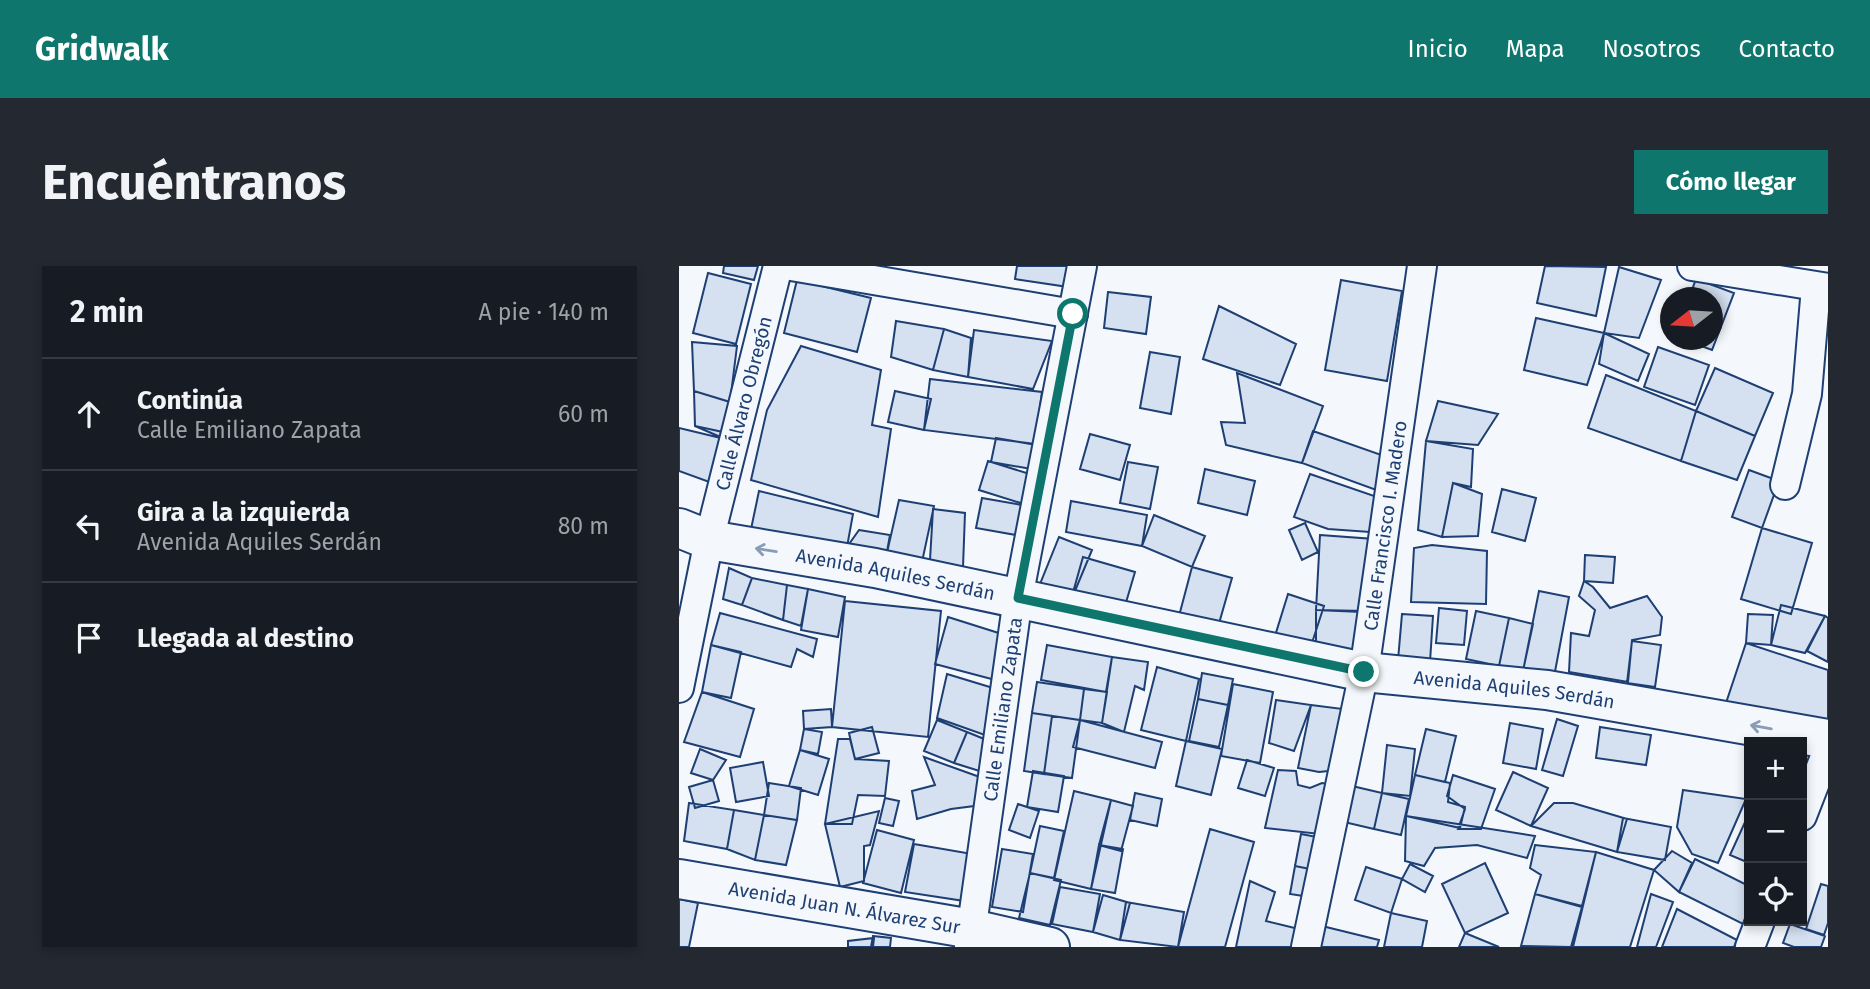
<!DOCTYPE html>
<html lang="es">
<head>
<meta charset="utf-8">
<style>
	body { margin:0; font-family:"Fira Sans",sans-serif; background:#242831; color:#f1f3f6 }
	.controls { position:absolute; right:21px; bottom:21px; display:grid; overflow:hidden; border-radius:0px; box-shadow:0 4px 10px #0003 }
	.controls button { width:63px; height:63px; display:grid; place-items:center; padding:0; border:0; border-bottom:2px solid #363941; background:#171b24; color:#f1f3f6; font:35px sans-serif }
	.compass { position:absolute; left:981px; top:21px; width:63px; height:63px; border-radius:50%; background:#171b24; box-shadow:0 4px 10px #0003; rotate:253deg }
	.stop { position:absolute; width:21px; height:21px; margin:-16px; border:5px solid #0f766e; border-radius:50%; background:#fff }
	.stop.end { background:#0f766e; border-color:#fff; box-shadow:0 2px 7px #0008 }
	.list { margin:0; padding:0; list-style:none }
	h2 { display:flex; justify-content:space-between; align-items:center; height:91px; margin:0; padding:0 28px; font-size:30px }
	h2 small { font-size:23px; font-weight:400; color:#9ea1a6 }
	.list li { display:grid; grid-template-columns:46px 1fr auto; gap:21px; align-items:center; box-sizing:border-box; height:112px; padding:0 28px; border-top:2px solid #363941 }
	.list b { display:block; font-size:26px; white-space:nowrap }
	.list p { margin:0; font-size:23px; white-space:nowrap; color:#9ea1a6 }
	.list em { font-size:23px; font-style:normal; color:#9ea1a6 }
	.icon { flex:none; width:38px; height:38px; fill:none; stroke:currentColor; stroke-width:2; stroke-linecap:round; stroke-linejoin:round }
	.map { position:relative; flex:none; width:1149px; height:681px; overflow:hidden; border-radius:0px }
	header { display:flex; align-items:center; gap:42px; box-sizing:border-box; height:98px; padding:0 35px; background:#0f766e; color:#fff }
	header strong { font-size:33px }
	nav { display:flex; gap:38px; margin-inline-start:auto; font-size:24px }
	.intro { display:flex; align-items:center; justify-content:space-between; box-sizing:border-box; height:168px; padding:0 42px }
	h1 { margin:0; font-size:49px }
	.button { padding:18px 32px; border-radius:0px; background:#0f766e; color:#fff; font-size:24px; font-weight:700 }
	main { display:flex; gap:42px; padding:0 42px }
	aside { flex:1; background:#171b24; border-radius:0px; box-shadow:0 4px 10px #0003 }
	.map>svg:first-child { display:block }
	.building { fill:#d5e0f0; stroke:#1d3f73; stroke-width:2 }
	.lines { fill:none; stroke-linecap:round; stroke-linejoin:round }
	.street-casing { stroke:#1d3f73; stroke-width:32 }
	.primary-casing { stroke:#1d3f73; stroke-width:42 }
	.street { stroke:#f4f7fb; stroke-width:28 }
	.primary { stroke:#f4f7fb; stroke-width:38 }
	.oneway { stroke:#889bb7 }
	.route { stroke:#0f766e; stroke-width:9 }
	.labels { text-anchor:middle; stroke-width:5; stroke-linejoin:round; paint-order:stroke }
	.street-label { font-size:19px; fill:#1d3f73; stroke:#f4f7fb }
</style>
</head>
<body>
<header>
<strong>Gridwalk</strong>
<nav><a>Inicio</a><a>Mapa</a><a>Nosotros</a><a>Contacto</a></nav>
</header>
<div class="intro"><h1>Encuéntranos</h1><a class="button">Cómo llegar</a></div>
<main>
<aside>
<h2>2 min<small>A pie · 140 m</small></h2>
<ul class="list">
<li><svg class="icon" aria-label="ahead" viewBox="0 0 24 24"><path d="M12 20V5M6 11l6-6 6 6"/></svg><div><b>Continúa</b><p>Calle Emiliano Zapata</p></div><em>60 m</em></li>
<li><svg class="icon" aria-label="left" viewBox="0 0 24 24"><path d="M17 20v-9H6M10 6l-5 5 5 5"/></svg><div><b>Gira a la izquierda</b><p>Avenida Aquiles Serdán</p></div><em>80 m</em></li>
<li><svg class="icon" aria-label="arrive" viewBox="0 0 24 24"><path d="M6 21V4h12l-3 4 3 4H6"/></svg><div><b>Llegada al destino</b></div></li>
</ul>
</aside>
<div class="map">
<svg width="1149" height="681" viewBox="0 0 1149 681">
	<rect width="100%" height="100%" fill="#f4f7fb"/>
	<path class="building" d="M45 0H79L75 14 44 7Z
		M338 0H399L396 22 336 13Z
		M866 0 927 1 917 50 858 37Z
		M940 1 982 14 960 72 925 67Z
		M29 7 72 18 57 78 14 67Z
		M1017 13 1055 27 1033 84 1006 74H1034V32H1010Z
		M118 14 192 32 178 86 105 67Z
		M662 14 723 25 708 115 646 104Z
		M429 26 472 31 467 68 425 62Z
		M540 40 617 78 601 119 524 93Z
		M857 52 925 67 908 119 845 104Z
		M217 55 265 63 254 104 212 91Z
		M265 63 292 72 289 111 254 104Z
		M295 64 373 75 354 123 289 111Z
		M925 67 970 88 959 115 920 98Z
		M13 76 58 80 51 136 15 125Z
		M122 80 202 104 193 159 212 163 199 251 72 214 88 144Z
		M979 81 1030 99 1016 139 965 121Z
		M471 86 501 91 492 148 461 142Z
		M1036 102 1094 127 1076 170 1017 145Z
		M558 107 644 140 623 197 547 179 542 156 566 157Z
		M927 109 1017 145 1002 195 909 162Z
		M251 113 363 126 356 178 245 164Z
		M15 125 51 136 44 166 16 160Z
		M15 125 51 136 46 173 16 160Z
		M216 125 252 133 245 164 209 156Z
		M759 135 819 148 799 179 747 175Z
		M1017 145 1076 170 1058 214 1002 195Z
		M0 162 46 173 33 217 0 205Z
		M634 165 711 192 700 225 623 197Z
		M411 168 451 179 441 214 401 203Z
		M317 172 363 180 358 204 312 196Z
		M747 175 794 183 792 221 774 217 763 271 739 264Z
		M309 195 357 210 348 239 300 224Z
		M449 196 479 201 471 243 441 237Z
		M526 203 576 215 568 249 519 237Z
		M1070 204 1100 215 1083 262 1053 251Z
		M631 208 704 233 691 266 649 263 615 251Z
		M774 217 803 228 799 270 763 271Z
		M823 223 857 232 846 275 813 266Z
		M80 225 174 248 168 281 71 268Z
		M303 232 343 239 337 269 297 262Z
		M220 234 255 240 243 296 207 291Z
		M392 235 468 249 463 280 387 266Z
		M254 243 286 247 284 301 251 294Z
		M475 249 526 270 513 301 463 280Z
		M626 257 639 286 623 294 610 264Z
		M1083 262 1133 277 1112 348 1062 333Z
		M180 264 211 269 207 291 168 281Z
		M641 269 695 273 687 345 637 344Z
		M380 271 413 284 391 337 359 323Z
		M753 279 808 285 807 338 732 336 735 282Z
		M906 289 936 291 934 317 905 315Z
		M404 291 456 306 443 350 391 337Z
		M513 301 553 312 539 361 500 350Z
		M50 302 73 312 63 339 44 333Z
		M73 312 108 319 104 354 63 339Z
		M905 315 914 321 931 342 968 330 983 351 981 369 953 374 949 416 890 406 892 367 910 370 916 344 900 330Z
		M108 319 129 323 122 360 104 354Z
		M129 323 166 331 159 371 122 364Z
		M860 325 890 331 875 411 844 405Z
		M609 328 645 340 631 383 596 370Z
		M166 335 262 345 249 471 153 461Z
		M1102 339 1146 350 1126 387 1092 379Z
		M760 342 788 345 785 379 757 377Z
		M637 344 683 346 682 398 637 390Z
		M797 345 830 352 820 400 787 393Z
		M41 347 138 373 134 391 118 383 112 401 32 379Z
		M723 348 754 350 751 396 719 394Z
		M1069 348 1094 349 1092 379 1067 377Z
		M1146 350 1149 352V396L1128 385Z
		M269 351 326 369 320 415 256 398Z
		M830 352 854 358 844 405 820 400Z
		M953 375 982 379 976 421 948 417Z
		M1067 377 1149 404V464L1046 440Z
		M32 379 62 386 52 432 23 426Z
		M368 379 433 391 427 426 362 414Z
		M433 391 469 396 465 424 456 420 445 466 423 457Z
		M478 401 520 413 507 475 462 464Z
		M523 407 554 413 549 439 519 433Z
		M268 408 324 425 317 473 258 452Z
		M358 416 405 423 401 454 353 447Z
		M554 418 594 426 581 497 542 490Z
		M405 423 428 426 423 457 401 454Z
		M23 426 75 443 61 491 5 476Z
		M519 433 549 439 540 481 510 475Z
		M597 434 632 439 615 485 590 477Z
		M632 439 664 443 659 504 640 506 619 502Z
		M152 443 153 461 125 463 124 445Z
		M353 447 373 450 365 508 345 505Z
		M373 450 401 454 393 512 365 508Z
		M878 453 899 460 884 510 863 504Z
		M258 454 288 466 275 497 245 485Z
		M401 454 483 476 476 502 394 481Z
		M831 457 864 463 857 503 824 497Z
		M193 461 200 487 176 493 170 467Z
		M921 461 972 469 967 499 917 492Z
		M125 463 143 466 139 488 121 484Z
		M747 463 777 470 766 516 736 509Z
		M288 466 315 477 310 508 275 497Z
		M159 473H171L176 493 210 495 206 530 179 529 173 558H146Z
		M507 475 543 483 532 529 497 520Z
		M708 479 736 483 731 530 703 527Z
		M21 483 47 494 34 514 12 507Z
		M121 484 150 493 139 529 110 520Z
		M245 491 309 514 303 539 272 543 238 553 233 525 256 519Z
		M568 494 595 502 586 530 559 522Z
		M84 496 90 530 57 536 51 502Z
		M599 504 617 505 619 519 631 522 643 517 660 520 641 568 586 562Z
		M354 505 385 510 379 546 348 541Z
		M834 506 869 522 852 560 817 544Z
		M736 509 771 517 769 536 786 541 781 562 727 550Z
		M774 509 816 523 802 563H779L786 543 768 530Z
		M34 514 40 535 16 542 10 521Z
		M90 517 122 522 118 554 85 549Z
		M673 520 703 527 695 563 665 556Z
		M1004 524 1067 533 1039 597 1013 588 998 561Z
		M395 525 432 534 412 623 375 614Z
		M456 527 483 533 478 560 451 554Z
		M703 527 730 533 722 569 695 563Z
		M206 532 220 535 214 560 200 557Z
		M432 534 454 540 442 585 420 579Z
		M10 537 55 544 48 583 5 575Z
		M875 537H894L948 553 938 586 852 560Z
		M339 538 360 545 351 572 330 564Z
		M55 544 85 549 76 594 48 583Z
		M200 545 191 579 185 580V615L161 621 146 558Z
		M85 549 118 554 107 599 76 594Z
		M727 550 856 570 848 592 798 579 756 582 745 600 726 595Z
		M944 552 992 561 986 594 938 586Z
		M1066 556 1070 558V597L1051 589Z
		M361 560 385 565 375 612 351 607Z
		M531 563 575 576 546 681H499Z
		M198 564 235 574 222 627 184 617Z
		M622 568 643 572 636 604 616 600Z
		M235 578 299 589 292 636 226 626Z
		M420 579 444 583 436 627 412 623Z
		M856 579 917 586 903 640 856 628 862 609 851 602Z
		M323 583 354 588 344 646 313 641Z
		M993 585 1013 597 1000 626 975 604Z
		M917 586 975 604 951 681H894Z
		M1016 593 1070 620V650L1066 659 1000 626Z
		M806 597 829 647 786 667 763 618Z
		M731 598 754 610 746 626 723 613Z
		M616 600 636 604 631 631 611 628Z
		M687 601 723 613 712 647 676 634Z
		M351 607 382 614 371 659 340 652Z
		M571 615 596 626 587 655 624 664 620 681H557Z
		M1142 618 1149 620V657L1145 669 1127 663Z
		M381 621 421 628 414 666 373 658Z
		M856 628 903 641 892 681 842 680Z
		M972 628 994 636 977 681H958Z
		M424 629 451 637 441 674 414 666Z
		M0 633 19 637 10 681H0Z
		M447 636 505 646 499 681 441 674Z
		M998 643 1058 674 1055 681H983Z
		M712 647 748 655 743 681H705Z
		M1111 658 1146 670 1142 681H1115L1104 677Z
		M643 660 700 674 698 681H638Z
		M786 667 820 681H780Z
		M194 670 212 672 211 681H192Z
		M195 672 194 681H169V675Z"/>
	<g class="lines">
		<defs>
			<g id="street">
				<path d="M112 0 394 48"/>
				<path d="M1013 0 1149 22"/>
				<path d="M1106 219 1128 128 1137 21"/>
				<path id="s1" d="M0 422 30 274 99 0"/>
				<path d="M1123 550 1149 483"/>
				<path id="s2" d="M290 681 339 332 403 0"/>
				<path id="s3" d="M627 681 685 406 743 0"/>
				<path d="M1071 681 1081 655"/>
			</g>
			<g id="primary">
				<path id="s4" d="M0 262 30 274 196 302 685 406 868 424 1149 473"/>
				<path id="s5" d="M0 613 293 663 371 681"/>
			</g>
		</defs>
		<use href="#street" class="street-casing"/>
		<use href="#primary" class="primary-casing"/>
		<use href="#street" class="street"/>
		<use href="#primary" class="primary"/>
	</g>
	<defs><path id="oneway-shaft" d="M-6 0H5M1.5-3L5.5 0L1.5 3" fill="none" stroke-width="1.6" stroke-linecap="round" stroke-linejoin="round" transform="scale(1.75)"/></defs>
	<g class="oneway">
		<use href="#oneway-shaft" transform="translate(87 284) rotate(-171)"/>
		<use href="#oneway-shaft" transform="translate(1082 461) rotate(-170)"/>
	</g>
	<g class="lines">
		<path class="route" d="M394 48 339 332 685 406"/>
	</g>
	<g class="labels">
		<g class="street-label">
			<text dy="7" stroke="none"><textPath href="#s1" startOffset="292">Calle Álvaro Obregón</textPath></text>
			<text dy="7" stroke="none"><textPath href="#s3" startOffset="429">Calle Francisco I. Madero</textPath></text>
			<text dy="7" stroke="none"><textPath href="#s4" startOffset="222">Avenida Aquiles Serdán</textPath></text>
			<text dy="7" stroke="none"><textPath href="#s4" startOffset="852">Avenida Aquiles Serdán</textPath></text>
			<text dy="7" stroke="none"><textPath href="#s2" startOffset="240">Calle Emiliano Zapata</textPath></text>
			<text dy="7" stroke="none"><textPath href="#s5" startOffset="168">Avenida Juan N. Álvarez Sur</textPath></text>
		</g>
	</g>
</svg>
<div class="controls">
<button>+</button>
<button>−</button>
<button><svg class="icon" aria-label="locate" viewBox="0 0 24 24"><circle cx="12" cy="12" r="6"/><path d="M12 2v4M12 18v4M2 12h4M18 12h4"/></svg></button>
</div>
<svg class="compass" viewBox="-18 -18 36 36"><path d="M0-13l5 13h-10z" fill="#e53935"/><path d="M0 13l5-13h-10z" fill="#9ea1a6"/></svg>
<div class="stop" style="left:394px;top:48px"></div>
<div class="stop end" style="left:685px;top:406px"></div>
</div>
</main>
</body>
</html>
